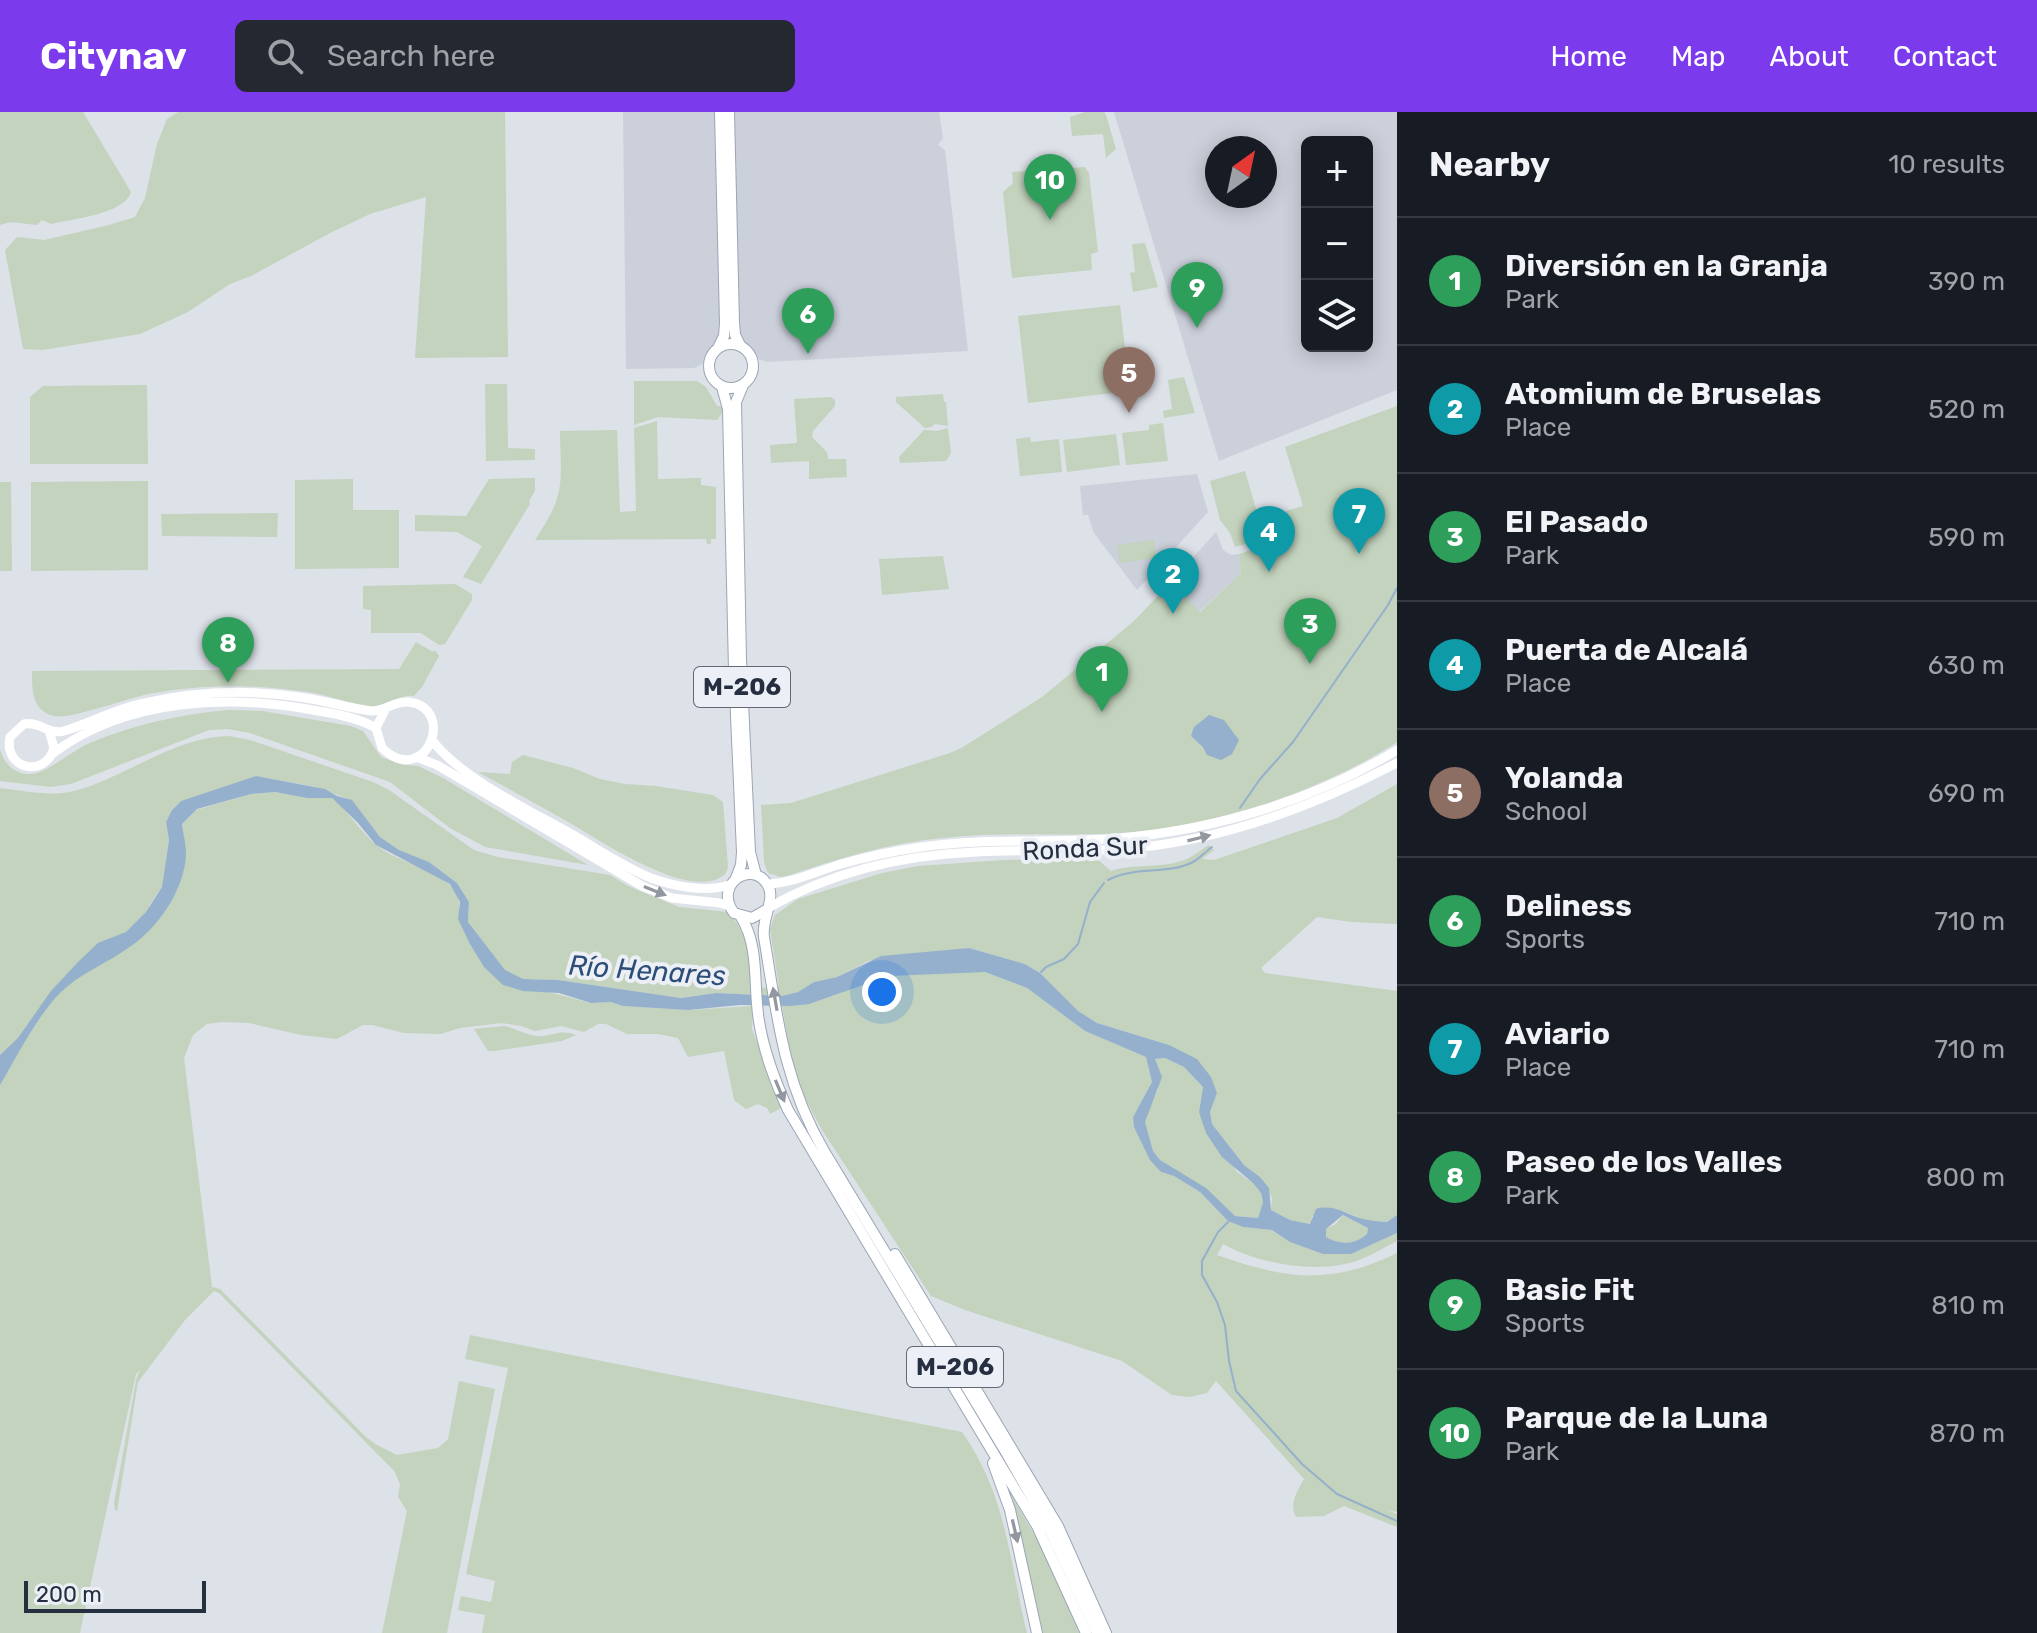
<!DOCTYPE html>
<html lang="en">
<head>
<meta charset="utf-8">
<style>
	body { margin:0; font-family:Rubik,sans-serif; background:#242831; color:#f1f3f6 }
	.controls { position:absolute; right:24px; top:24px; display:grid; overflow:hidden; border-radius:12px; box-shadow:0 4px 20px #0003 }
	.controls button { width:72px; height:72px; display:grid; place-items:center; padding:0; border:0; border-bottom:2px solid #363941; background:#171b24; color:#f1f3f6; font:40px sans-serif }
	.compass { position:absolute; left:1205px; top:24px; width:72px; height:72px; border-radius:50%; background:#171b24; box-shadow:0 4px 20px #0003; rotate:33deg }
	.scale { position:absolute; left:24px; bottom:20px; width:182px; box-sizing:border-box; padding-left:8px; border:4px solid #252f40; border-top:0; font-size:22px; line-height:28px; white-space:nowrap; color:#252f40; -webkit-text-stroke:6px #ecf0f6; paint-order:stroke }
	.you { position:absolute; left:882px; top:880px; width:28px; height:28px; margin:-20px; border:6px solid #fff; border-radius:50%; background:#1a73e8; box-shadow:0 0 0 12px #1a73e833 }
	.badge { display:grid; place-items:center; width:52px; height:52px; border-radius:50%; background:#7c3aed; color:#fff; font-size:26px; font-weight:700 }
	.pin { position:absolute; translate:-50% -66px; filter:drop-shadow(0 2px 4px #0008) }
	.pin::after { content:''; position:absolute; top:42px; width:28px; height:24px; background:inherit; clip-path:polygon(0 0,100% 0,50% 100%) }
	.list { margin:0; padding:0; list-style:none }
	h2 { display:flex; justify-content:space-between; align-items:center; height:104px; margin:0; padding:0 32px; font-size:34px }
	h2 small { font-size:26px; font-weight:400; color:#9ea1a6 }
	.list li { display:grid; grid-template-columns:52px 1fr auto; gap:24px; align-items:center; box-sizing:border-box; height:128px; padding:0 32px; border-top:2px solid #363941 }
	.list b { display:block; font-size:30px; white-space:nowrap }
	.list p { margin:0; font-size:26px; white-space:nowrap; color:#9ea1a6 }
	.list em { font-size:26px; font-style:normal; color:#9ea1a6 }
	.icon { flex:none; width:44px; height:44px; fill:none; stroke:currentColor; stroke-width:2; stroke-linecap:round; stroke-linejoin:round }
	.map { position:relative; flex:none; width:1397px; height:1521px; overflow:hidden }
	header { display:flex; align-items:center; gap:48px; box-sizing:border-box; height:112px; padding:0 40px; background:#7c3aed; color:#fff }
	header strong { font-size:38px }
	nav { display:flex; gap:44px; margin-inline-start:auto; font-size:28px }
	.search { width:560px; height:72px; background:#242831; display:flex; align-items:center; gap:20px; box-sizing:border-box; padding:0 28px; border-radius:12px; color:#9ea1a6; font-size:30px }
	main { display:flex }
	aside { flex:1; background:#171b24 }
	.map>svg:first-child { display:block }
	.built { fill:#cbd0db; fill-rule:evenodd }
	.green { fill:#c3d3bd }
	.water { fill:#94b0cc; fill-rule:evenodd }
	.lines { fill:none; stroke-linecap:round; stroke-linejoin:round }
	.stream { stroke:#94b0cc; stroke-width:2 }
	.primary-casing { stroke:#9ba6b5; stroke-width:12 }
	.secondary { stroke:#fff; stroke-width:9 }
	.primary { stroke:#fff; stroke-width:10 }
	.oneway { fill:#9297a0 }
	.labels { text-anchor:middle; stroke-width:8; stroke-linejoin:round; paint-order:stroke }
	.shield { fill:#ecf0f6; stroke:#616977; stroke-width:2 }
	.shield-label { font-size:24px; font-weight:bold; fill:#252f40 }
	.street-label { font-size:26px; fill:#252f40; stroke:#ecf0f6 }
	.water-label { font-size:28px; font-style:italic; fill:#2c4e78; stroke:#ecf0f6 }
</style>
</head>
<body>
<header>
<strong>Citynav</strong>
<div class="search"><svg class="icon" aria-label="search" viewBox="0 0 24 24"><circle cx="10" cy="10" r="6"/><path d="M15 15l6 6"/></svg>Search here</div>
<nav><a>Home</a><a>Map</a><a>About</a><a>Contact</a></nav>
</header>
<main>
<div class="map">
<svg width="1397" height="1521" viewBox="0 0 1397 1521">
	<rect width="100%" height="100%" fill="#dde1e8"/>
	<path class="built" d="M623 0H720L725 211 719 234 709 249 694 256 626 257Z
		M729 0H939L943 26 938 33 945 38 968 239 767 250 751 244 740 233 735 223Z
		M1114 0H1397V278L1219 349ZM1307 30H1367V234H1307ZM1217 36H1265V84H1217Z
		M1197 362 1208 400 1137 478 1094 421 1088 403H1083L1080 374Z
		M1216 420 1223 438 1231 443 1239 442 1241 461 1199 500 1172 469Z"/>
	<path class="green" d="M0 0H83L131 80C125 102 72 107 51 112L42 108 37 113 10 110 0 113Z
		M178 0H505L508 245 415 246 426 85 370 102 330 121 251 164 230 172 188 200 140 222 43 238 23 237 5 138 17 125 44 128 109 113 135 105 145 86 157 32 167 7Z
		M1085 0H1104L1106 3 1116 37 1106 46 1103 22 1072 24 1070 5Z
		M1085 55 1089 61 1098 140 1091 142 1092 158 1012 166 1003 80 1013 71 1012 60Z
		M1145 131 1158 175 1133 180 1130 161 1135 160 1132 132Z
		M1120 193 1130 279 1028 291 1018 204Z
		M1184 265 1195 301 1164 306 1163 299 1172 297 1168 268Z
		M634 269H697L706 275 717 294 724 295V298L717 308 658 305 634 313Z
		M485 272H507L508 336 535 337V348L486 349Z
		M147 273 148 352H30V285L43 274Z
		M943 282 944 290H946L948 314 935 312 931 315 925 316 896 290V285Z
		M831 285 835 288V294L813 319 812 325 827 340 828 347H846L847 365 809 367V349L771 351 770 333 797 331 794 287Z
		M1397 294V630C1328 675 1235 707 1153 718 1083 727 1013 718 942 726 889 731 840 746 790 763L781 765 768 761 764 750 761 693 791 691 950 641 963 635 1042 585 1134 509 1172 469 1200 500 1241 461 1239 442 1255 437 1253 430 1235 435 1230 421 1220 408 1210 369 1245 359 1259 407 1303 394 1285 335Z
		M657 309 658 367 701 366V373L716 375V427H711V432H707L706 427 535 428C566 381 561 373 560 319L617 318 620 400 636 399 634 316Z
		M1163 311 1168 349 1126 353 1122 321 1149 318V313Z
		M948 316 951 341 946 349 900 351 899 345 924 318 937 319Z
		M1116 322 1120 353 1067 360 1063 328Z
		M1030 325 1031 330 1059 327 1062 360 1020 364 1016 327Z
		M535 366V379L529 389 530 392 481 472 463 465 482 434 457 420 415 419V403L466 404 489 367Z
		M353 367V398H399V456L295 457V368Z
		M148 369V458L31 459V370Z
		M0 370H11L12 459H0Z
		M278 401 277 425 162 424 161 402Z
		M1154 428 1156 446 1120 451 1117 433Z
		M943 444 949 477 882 483 879 447Z
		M455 472 472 482V488L445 532 439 533 421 521H371V498L363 497V474Z
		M416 530 433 540 435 538 439 544 422 575 414 584C397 582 383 597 367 594 347 591 328 583 308 580 257 572 199 572 149 582 128 586 69 608 54 604 32 599 32 578 32 559L399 557Z
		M229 598 262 599 351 614 363 619 381 645 403 653 418 654 443 666 588 753 485 735 450 716 390 670 250 621 228 617 209 618 71 672 51 675 0 669V637C3 651 15 663 30 662 47 662 72 638 90 631 135 612 181 602 229 598Z
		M229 624 250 628 373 670 389 678 474 738 498 745 610 763 628 774 679 795 728 800C750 824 748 843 751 874L765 876 779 875 770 817 775 803 798 787 882 761 918 754 1004 748 1097 747 1111 759C1134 751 1158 757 1181 749 1192 746 1200 738 1209 733L1214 738 1202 747 1214 748 1337 706 1397 672V812L1351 810 1317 805 1261 856 1265 861 1397 879V1103L1387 1110 1366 1108 1343 1099 1312 1104 1311 1112 1290 1108 1271 1098 1272 1086 1260 1065 1244 1053 1212 1012 1210 1000 1217 981 1169 933 1097 911 1078 900 1040 861 1025 852 969 836 924 842H901L868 849 837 865 814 870 798 880 782 884 716 881 681 886 558 868 523 867 514 865 505 859 468 810 469 790 457 771 429 750 399 738 380 725 351 688 316 675 256 664 181 689 172 698 166 710 169 728 162 775 149 794 154 811C183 777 188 756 182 712L196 698 251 682 275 680 307 686H332C349 700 361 721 379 735 407 757 470 759 458 807L523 879H545L591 891 611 890 623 894 688 898 753 894 752 917 781 996 770 1002 767 996 758 992 746 997 734 988 724 939 688 945 678 926 658 922H627L606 912H598L584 920 561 914 535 919 521 914 501 911 460 916 441 922 404 921 372 913H363L337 927 301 923 249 911 222 910 207 912 193 923 184 946 212 1175 220 1177 366 1325 377 1333 397 1343 438 1336 448 1327 459 1269 495 1277 447 1521H382L407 1399 398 1385 400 1373 395 1360 219 1181 214 1179 185 1208 138 1270 117 1399 115 1398 114 1391 136 1268 140 1258 136 1262 80 1521H0V676C27 679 55 686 81 677 130 662 176 625 229 624Z
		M523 643 573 656 600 667 625 672 656 674 713 683 723 690 728 755 726 761C695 793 601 729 570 711 540 694 509 677 478 660L510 662 512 650Z
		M985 860 1027 876 1085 919 1146 945 1152 970 1133 1005 1161 1060 1174 1064 1200 1080 1219 1100 1243 1115 1272 1118 1290 1130 1324 1142H1351L1397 1121V1129C1381 1137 1363 1149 1345 1152 1307 1160 1257 1151 1223 1132L1217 1143C1285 1167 1330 1174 1397 1141V1400L1387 1398 1397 1402V1415L1344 1394 1324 1404 1296 1405C1289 1392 1297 1379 1304 1367L1216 1269 1207 1281 1190 1285 1172 1283 1122 1249 965 1198 931 1184 822 1018 802 981 791 944 782 894C821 895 853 872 890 864 920 857 954 860 985 860Z
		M505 914C517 917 531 926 544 924 557 922 562 918 576 923L562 929 494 939H488L474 917Z
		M1165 946 1184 955 1203 975 1199 1000 1237 1060 1253 1071 1261 1081 1263 1090 1258 1106 1235 1104 1160 1048 1153 1039 1145 1011 1149 994 1158 978 1155 947Z
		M1343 1103 1368 1116 1367 1122C1355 1133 1340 1133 1326 1125L1325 1117 1336 1112Z
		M470 1223 962 1320C1007 1384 1009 1448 1027 1521H482L485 1503 458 1498 461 1484 491 1490 495 1469 466 1462 508 1256 465 1247Z
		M1010 1381 1050 1450 1079 1521H1043Z"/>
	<path class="water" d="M1209 603 1224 608 1239 628 1232 642 1221 648 1207 643 1203 635 1191 624 1194 615Z
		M256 664 325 677 337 684 352 688 380 725 399 738 429 750 457 771 469 790 468 810 505 858 523 867 558 868 681 886 716 881 782 884 798 880 814 870 837 865 881 844 969 836 1025 852 1040 861 1078 899 1097 911 1169 933 1197 947 1211 965 1217 981 1210 1000 1212 1012 1244 1053 1260 1065 1269 1076 1271 1098 1290 1108 1310 1112 1316 1097C1332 1092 1345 1101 1360 1106 1369 1109 1378 1109 1387 1110L1397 1103V1121L1351 1142H1323L1290 1130 1272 1118 1243 1115 1228 1109 1200 1080 1174 1064 1161 1060 1150 1048 1134 1015 1133 1005 1152 970 1146 945 1085 919 1027 876 985 860 889 864 809 892 791 894 740 893 688 898 623 894 611 890 591 891 559 881 523 879 503 873 484 855 470 832 458 807 460 790 450 772 376 733 358 711 332 686H307L275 680 251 682 197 697 182 712C183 721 186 732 186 742 185 776 159 815 131 834 108 851 80 861 60 881 35 907 18 943 0 973V943L18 926 51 879 77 851 98 831 126 820 146 800 162 775 169 728 166 710 172 698 181 689ZM1165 946 1184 955 1203 975 1199 1000 1206 1021 1222 1045 1253 1071 1261 1081 1263 1090 1258 1106 1235 1104 1206 1076 1160 1048 1153 1039 1145 1010 1162 965 1155 947ZM1343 1103 1368 1116 1367 1122C1355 1133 1340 1133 1326 1125V1117Z"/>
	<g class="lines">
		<path class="stream" d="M1240 696 1260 667 1293 630 1388 493 1397 476
			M1108 768C1134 754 1165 763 1191 751 1198 748 1205 740 1212 735
			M1041 860 1046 855 1064 847 1078 832 1090 790 1104 771
			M1228 1110 1218 1120 1202 1149V1163L1217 1190 1225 1213 1229 1249 1236 1279 1302 1352 1337 1382 1397 1409"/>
		<defs>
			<path id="primary" d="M729 0 734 210 735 223 740 233
				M709 254a22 22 0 1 1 44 0a22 22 0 1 1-44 0Z
				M719 234 724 224 725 211 720 0
				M743 273 736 290 741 547 750 740 756 763
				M722 275 728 297 734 558 742 740 741 753 736 766
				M766 798 752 806 734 801C713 773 751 747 767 772 777 786 761 807 764 825 777 903 783 969 824 1039L1007 1342 1049 1416 1097 1521
				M741 805C760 835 753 875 759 909 764 941 775 969 788 998L1037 1414 1086 1521
				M895 1142 1058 1414 1106 1521
				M993 1351 1010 1398 1037 1521"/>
		</defs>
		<use href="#primary" class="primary-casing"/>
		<path class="secondary" d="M49 618 54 636C45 667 3 657 10 625L24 612C40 609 49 623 64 619 90 611 114 598 140 592 191 580 247 577 299 585 324 588 347 596 372 599 385 599 394 589 408 590 458 595 426 678 382 636L376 616 386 596
			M432 628C460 666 533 700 575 724 599 738 624 755 651 766 673 774 706 781 729 773
			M52 642C126 586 230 582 318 599 337 602 359 606 376 616
			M416 645 437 653 642 774 672 786 720 791 729 794
			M768 772C792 771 815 760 838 753 865 745 893 739 921 735 987 725 1054 732 1121 726 1218 717 1314 688 1397 638
			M768 796C831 760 904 743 976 740 1025 737 1073 740 1122 737 1219 730 1311 696 1397 651"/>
		<use href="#primary" class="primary"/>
	</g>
	<defs><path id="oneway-solid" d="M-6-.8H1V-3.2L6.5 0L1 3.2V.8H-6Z" transform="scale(2)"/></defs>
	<g class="oneway">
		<use href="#oneway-solid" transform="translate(1199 726) rotate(-14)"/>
		<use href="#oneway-solid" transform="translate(655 779) rotate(22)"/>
		<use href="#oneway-solid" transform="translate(775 887) rotate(-100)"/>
		<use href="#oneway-solid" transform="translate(780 979) rotate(67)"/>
		<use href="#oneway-solid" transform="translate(1015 1419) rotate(77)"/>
	</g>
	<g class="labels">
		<g class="shield">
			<rect x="694" y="555" width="96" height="40" rx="6"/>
			<rect x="907" y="1235" width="96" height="40" rx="6"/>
		</g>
		<g class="shield-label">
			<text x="742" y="583">M-206</text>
			<text x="955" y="1263">M-206</text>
		</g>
		<g class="street-label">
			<text transform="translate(1085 736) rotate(-3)" y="9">Ronda Sur</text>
		</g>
		<g class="water-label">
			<text transform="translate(647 858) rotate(4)" y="10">Río Henares</text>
		</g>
	</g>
</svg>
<div class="controls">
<button>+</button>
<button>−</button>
<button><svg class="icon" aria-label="layers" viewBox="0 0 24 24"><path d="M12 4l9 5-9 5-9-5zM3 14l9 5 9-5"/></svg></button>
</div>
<svg class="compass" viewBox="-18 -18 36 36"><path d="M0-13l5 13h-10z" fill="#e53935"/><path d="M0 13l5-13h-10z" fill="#9ea1a6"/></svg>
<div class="scale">200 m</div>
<div class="you"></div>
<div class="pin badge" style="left:1102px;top:600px;background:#2e9e5b">1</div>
<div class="pin badge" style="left:1173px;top:502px;background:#0f9aa8">2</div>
<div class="pin badge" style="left:1310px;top:552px;background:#2e9e5b">3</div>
<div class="pin badge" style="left:1269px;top:460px;background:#0f9aa8">4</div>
<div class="pin badge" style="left:1129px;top:301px;background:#8d6e63">5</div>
<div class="pin badge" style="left:808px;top:242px;background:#2e9e5b">6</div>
<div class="pin badge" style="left:1359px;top:442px;background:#0f9aa8">7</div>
<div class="pin badge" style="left:228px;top:571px;background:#2e9e5b">8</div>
<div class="pin badge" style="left:1197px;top:216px;background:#2e9e5b">9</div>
<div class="pin badge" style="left:1050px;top:108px;background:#2e9e5b">10</div>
</div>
<aside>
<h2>Nearby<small>10 results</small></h2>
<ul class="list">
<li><span class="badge" style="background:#2e9e5b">1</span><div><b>Diversión en la Granja</b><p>Park</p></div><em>390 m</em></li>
<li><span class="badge" style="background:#0f9aa8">2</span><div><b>Atomium de Bruselas</b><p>Place</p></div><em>520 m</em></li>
<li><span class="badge" style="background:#2e9e5b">3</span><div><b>El Pasado</b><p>Park</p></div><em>590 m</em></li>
<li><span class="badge" style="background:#0f9aa8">4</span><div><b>Puerta de Alcalá</b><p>Place</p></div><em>630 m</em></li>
<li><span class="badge" style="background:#8d6e63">5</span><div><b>Yolanda</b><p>School</p></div><em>690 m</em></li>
<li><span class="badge" style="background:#2e9e5b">6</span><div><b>Deliness</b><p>Sports</p></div><em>710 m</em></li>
<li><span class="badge" style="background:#0f9aa8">7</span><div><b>Aviario</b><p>Place</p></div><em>710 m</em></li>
<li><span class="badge" style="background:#2e9e5b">8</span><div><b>Paseo de los Valles</b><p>Park</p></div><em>800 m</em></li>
<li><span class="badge" style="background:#2e9e5b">9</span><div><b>Basic Fit</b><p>Sports</p></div><em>810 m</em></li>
<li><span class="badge" style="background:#2e9e5b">10</span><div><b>Parque de la Luna</b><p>Park</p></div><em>870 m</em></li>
</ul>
</aside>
</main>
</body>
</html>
